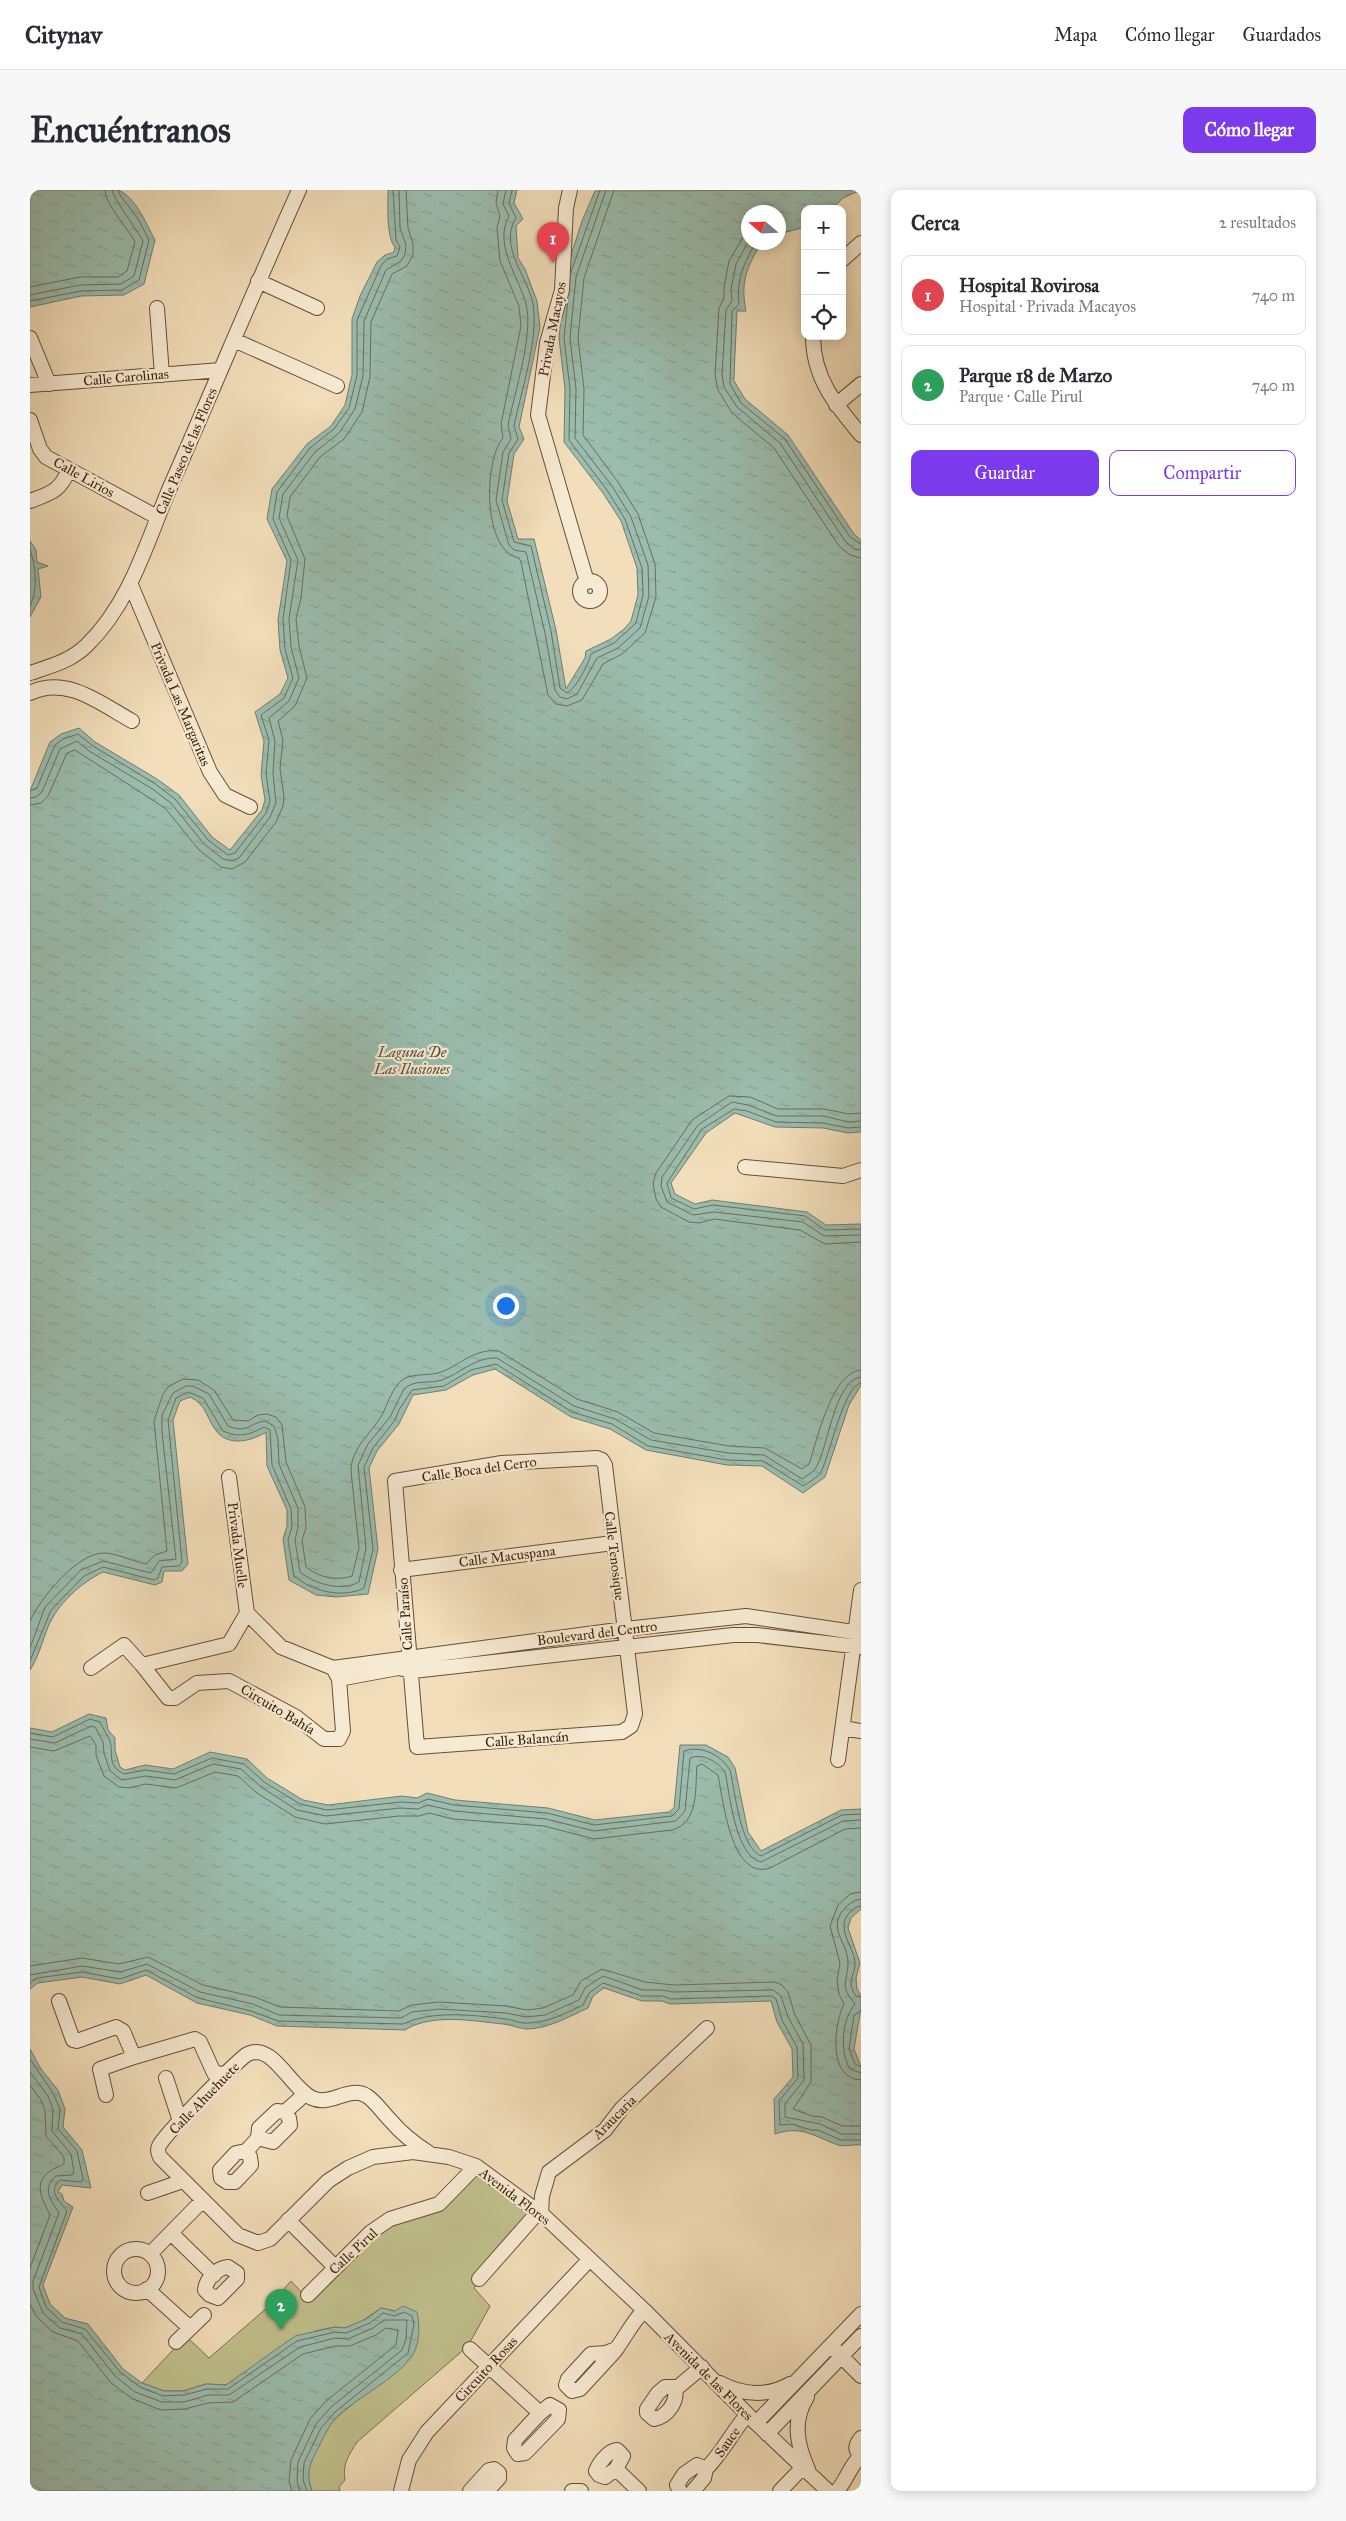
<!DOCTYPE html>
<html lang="es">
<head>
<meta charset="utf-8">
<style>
	body { margin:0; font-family:"IM FELL Great Primer",serif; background:#f7f7f7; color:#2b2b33 }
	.controls { position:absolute; right:15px; top:15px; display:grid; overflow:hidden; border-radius:10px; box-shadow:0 2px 12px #0003 }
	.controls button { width:45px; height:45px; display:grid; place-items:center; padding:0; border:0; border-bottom:1px solid #e1e1e2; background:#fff; color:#2b2b33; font:25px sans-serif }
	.compass { position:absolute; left:711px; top:15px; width:45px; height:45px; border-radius:50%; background:#fff; box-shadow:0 2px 12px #0003; rotate:289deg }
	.you { position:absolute; left:475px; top:1115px; width:18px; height:18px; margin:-12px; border:4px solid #fff; border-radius:50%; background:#1a73e8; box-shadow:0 0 0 8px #1a73e833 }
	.badge { display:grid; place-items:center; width:32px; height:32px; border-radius:50%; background:#7c3aed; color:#fff; font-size:16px; font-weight:700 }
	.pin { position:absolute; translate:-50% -41px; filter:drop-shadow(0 1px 2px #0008) }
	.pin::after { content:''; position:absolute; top:26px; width:18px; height:15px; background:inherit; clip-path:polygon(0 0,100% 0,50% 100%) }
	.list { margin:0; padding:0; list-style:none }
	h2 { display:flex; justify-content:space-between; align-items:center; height:65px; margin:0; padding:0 20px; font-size:21px }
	h2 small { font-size:16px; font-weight:400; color:#7c7c81 }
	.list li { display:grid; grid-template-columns:32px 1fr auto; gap:15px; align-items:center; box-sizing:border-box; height:80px; margin:0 10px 10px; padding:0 10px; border:1px solid #e1e1e2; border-radius:10px }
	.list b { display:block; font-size:19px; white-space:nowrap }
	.list p { margin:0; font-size:16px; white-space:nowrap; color:#7c7c81 }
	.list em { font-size:16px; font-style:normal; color:#7c7c81 }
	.actions { display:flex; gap:10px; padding:15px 20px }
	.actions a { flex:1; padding:11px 0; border:1px solid #7c3aed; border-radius:10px; text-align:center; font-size:18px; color:#7c3aed }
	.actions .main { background:#7c3aed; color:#fff }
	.icon { flex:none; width:28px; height:28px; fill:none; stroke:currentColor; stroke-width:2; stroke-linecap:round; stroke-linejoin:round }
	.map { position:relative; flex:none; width:831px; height:2301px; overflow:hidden; border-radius:10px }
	header { display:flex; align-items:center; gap:30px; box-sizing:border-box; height:70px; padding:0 25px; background:#fff; border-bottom:1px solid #e1e1e2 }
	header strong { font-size:24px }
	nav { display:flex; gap:28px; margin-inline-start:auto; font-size:18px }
	.intro { display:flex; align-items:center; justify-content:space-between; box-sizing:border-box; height:120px; padding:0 30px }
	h1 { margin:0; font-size:35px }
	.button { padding:12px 22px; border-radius:10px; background:#7c3aed; color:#fff; font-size:18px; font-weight:700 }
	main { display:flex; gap:30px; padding:0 30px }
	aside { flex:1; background:#fff; border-radius:10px; box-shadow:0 2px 12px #0003 }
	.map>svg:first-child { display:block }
	.green { fill:#c0c08c; stroke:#7c704c }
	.water { fill:url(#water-ripples); stroke:#737d6d }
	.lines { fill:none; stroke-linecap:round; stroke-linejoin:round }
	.shore { stroke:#6a6e5c; stroke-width:1 }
	.minor-casing { stroke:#664f37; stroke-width:16 }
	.minor { stroke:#f7ead2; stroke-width:14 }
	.labels { text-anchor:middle; stroke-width:4.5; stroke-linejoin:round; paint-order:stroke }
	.street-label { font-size:14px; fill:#381f0b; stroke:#f7ead2 }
	.water-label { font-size:15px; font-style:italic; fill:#564e3c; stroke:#f7ead2 }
</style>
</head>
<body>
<header>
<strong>Citynav</strong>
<nav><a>Mapa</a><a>Cómo llegar</a><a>Guardados</a></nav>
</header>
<div class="intro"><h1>Encuéntranos</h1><a class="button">Cómo llegar</a></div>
<main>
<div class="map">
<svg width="831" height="2301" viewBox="0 0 831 2301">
	<defs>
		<pattern id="water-ripples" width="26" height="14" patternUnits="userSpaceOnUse" patternTransform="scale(1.25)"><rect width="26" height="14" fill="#9bbcae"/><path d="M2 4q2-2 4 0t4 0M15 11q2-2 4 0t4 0" fill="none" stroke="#86a194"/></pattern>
	</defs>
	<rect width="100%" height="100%" fill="#f2deba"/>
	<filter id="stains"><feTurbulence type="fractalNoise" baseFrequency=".004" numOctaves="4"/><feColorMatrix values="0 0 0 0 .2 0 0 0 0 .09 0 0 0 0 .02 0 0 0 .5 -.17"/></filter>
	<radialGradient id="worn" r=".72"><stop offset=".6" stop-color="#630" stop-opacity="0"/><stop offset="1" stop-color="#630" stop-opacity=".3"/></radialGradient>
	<path class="green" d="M448 1979 509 2021 444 2098 460 2116 438 2156 327 2252C319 2265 312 2274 315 2290L309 2297 310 2301H282L278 2290 279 2275 295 2240 308 2226 345 2196 365 2121 351 2118 329 2133 314 2138 305 2137 285 2141 196 2195 176 2194 153 2201H134L112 2193 156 2146 179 2168 238 2117 261 2091 276 2107 352 2037 398 2021Z"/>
	<path class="water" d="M0 0H88C106 7 116 34 125 50L114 94 94 105 51 106 0 117Z
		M358 0H487L484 13 493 29 486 36 488 68 495 79 507 111 510 137 489 237 494 249 484 264 477 311 488 349H504L526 440 536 499 555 468 556 461 581 449 594 439 601 431 608 405 607 378 591 331 573 303 534 252 535 199 529 148 535 84 552 31 565 1 831 0 813 8 802 19H775V37L749 44 748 22H718V52L731 53C717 78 710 91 716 121H707L704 186V191L715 209 758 245 824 344 831 350V942L818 943 793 938 745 937 705 923 676 943 641 993 645 1004 665 1014 682 1010 777 1022 796 1035 831 1034V1195L819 1215 795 1287 773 1303 732 1276 697 1275 616 1260 580 1239 541 1227 465 1179 443 1185 416 1200 383 1205 369 1234 347 1261 339 1278 348 1359 338 1404 306 1407 286 1405 259 1390 253 1349 257 1336V1320L237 1276 236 1242C224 1250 201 1257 188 1243 177 1231 177 1214 160 1207L150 1211 143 1230 158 1374 152 1381H134L132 1392 125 1395 73 1382C51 1393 28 1413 18 1437 12 1452 9 1466 0 1480V601L20 552 31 544 49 538 65 552 127 589 149 605 182 647 200 660 232 620 235 610 231 585 234 551 225 522 250 504 258 488 250 460 248 430 257 371 237 329 242 299 277 254 301 236 315 215 322 185V129L330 106 347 72 355 65 364 62 365 57C356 48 358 13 358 0Z
		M0 351 6 360 7 372 18 376 8 379 11 407 0 427Z
		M59 1524 76 1528 78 1540 85 1548V1560L90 1577 95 1580 115 1575 143 1579 180 1562 217 1569 237 1588 273 1610 298 1615 372 1606 387 1608 397 1603 425 1610 518 1618 565 1630 639 1622 644 1618 650 1555H676L698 1567 705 1578 718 1642 731 1661 811 1620 831 1619V1719L821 1728 818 1738 830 1773 826 1788 827 1799 831 1806V1818L824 1859 831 1877V1955C824 1954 814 1957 808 1955 783 1946 772 1935 745 1944L744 1909 763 1887 762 1859 747 1832 741 1811 640 1814 632 1811H612L574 1798 563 1806 558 1818C538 1827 518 1839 496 1839 489 1838 481 1835 473 1834 443 1831 402 1823 375 1840L247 1836 220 1825 167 1813 116 1785 90 1794 52 1787 8 1793 0 1799V1538L22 1542Z
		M0 1859 11 1879 28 1900 35 1919 33 1937 52 1960 61 1998 32 1995 28 2002 32 2004 34 2011 43 2017 13 2095 20 2114 35 2128 58 2134 93 2179 112 2193 134 2201H153L176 2194 196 2195 265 2146 305 2137 315 2138 338 2128 351 2118 365 2121 373 2116 387 2122C390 2135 390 2154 382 2166 365 2190 329 2206 308 2226 297 2237 293 2249 286 2262 279 2276 276 2285 282 2301H0Z"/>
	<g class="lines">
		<path class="shore" d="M468 0 466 13 470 26 467 38 470 71 489 116 491 136 471 234 473 248C453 272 453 362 489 368L491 372 518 505 526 514 537 516 552 510 573 474 592 464 615 443 626 407 625 374 608 324 588 292 553 245 554 199 548 148 554 88 584 0
			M476 0 473 14 479 26C463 55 489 87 496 114 504 143 484 205 478 235L481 249 473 262 466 310 479 355 484 360 496 362 515 443 525 500 530 507 537 509 547 504 567 468 588 458 610 438 619 406 618 375 601 327 582 296 545 248 546 199 540 148 546 87 576 0
			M482 0 479 13 486 28C468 56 498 87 503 114 509 149 491 201 484 236L488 249 479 263 472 310 484 352 501 356 521 441 530 498 537 503C546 499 559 473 561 464L584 453 606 433 613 405 612 378 595 329 577 300 539 250 540 199 534 148 538 110
			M718 39 699 71 694 98V108L689 118 685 186 688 200 702 223 744 258 809 356 820 365 831 368
			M718 52 706 74 701 99 702 111 696 120 692 185 694 197 707 217 750 253 815 351 824 359 831 360
			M726 52C714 73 706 90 709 114L702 121 700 194 711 213 755 249 820 347 831 354
			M541 82 570 0
			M0 97 50 87H88L97 81 105 52C97 37 75 14 75 0
			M0 105 50 95 91 94 104 86 113 51C107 40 83 8 82 0
			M0 111 51 101 92 100 109 90 119 50 108 29 90 5 88 0
			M0 360C6 375 8 401 0 416
			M0 601 7 598 25 555 33 549 48 544 63 556 124 593 145 609 178 650 198 665 205 663 236 623 240 611 236 584 239 550 231 525 254 508 263 488 255 459 253 429 261 370 243 329 247 302 280 258 304 239 319 218 327 185V130L351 76 357 69 367 66 370 57 366 50 363 0
			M0 608 6 607 12 602 30 559 47 551 59 561 121 598 141 613 174 654 193 669 201 671 209 668 240 627 246 613 243 583 245 551 239 528 259 511 269 488 261 457 259 429 268 370 249 328 253 304 285 262 309 243 325 219 333 186 334 131 356 80 371 71 375 64 376 55 370 38 369 0
			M0 615 11 613 18 606 37 563 45 560 135 618 169 660 191 677 202 679 215 672 246 632 253 616 254 607 250 578 253 550 248 531 265 516 277 488 269 456 266 429 271 408 275 369 257 326 260 307 290 267 314 249 332 222 340 187 341 132 362 84 377 76 383 65V54L378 38 376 0
			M831 923 819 924 794 919H748L720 907 699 906 662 930 626 983 623 994 626 1009 631 1017 659 1032 669 1033 684 1029 770 1040 795 1054 831 1052
			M831 931 818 932 794 926H747L718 915 702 912 668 935 632 987 631 996 637 1012 663 1025 684 1022 773 1032 794 1046 831 1045
			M831 937 818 938 793 933 746 932 717 921 704 919 672 939 637 993 641 1008 664 1019 683 1015 775 1026 795 1040 831 1039
			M0 1431C10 1409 47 1362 75 1363 88 1364 102 1371 116 1374L125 1365 137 1361 124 1231 133 1204 139 1196 153 1189 168 1190 184 1200 203 1230 218 1231 228 1225 237 1224 246 1227 252 1235 256 1272 275 1317 276 1338 272 1350 276 1377C290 1388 306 1391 322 1386L329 1358 321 1281C321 1256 344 1242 354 1221 358 1212 363 1198 371 1191 380 1183 396 1186 408 1183 429 1177 442 1158 469 1161L547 1209 588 1222 624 1243 699 1256 735 1258 772 1279 779 1274C787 1251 802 1181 831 1180
			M0 1458 15 1417 51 1380 73 1371 121 1383 129 1371 146 1369 132 1242V1225L143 1203 156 1196H163L179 1204 198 1236C218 1244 219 1233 235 1231L244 1236 248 1249 249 1274 268 1318V1337L265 1350 270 1382C285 1394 311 1402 329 1392L336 1358 328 1275 338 1254 360 1227 374 1199C384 1189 400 1194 412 1190 431 1183 445 1167 467 1168L544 1216 585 1229 621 1250 698 1263 734 1265 772 1289C776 1286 782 1283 785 1279 798 1261 804 1189 831 1187
			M0 1471 21 1420 54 1386 73 1377 124 1390 128 1388 132 1377 149 1376 152 1372 138 1230 146 1208 158 1202 173 1208 193 1241C209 1248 219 1245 234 1237L240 1240 242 1275 261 1319 262 1337 258 1350 264 1386C282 1401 312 1409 334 1398L343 1359 334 1277 343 1258 365 1230 369 1220 382 1200 414 1196 441 1180 466 1174 542 1222 582 1234 618 1256 697 1270 733 1271 773 1296C778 1293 788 1287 791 1282 800 1265 813 1196 831 1193
			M0 1543 23 1547 60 1529 70 1532C71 1534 78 1547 79 1549 85 1562 75 1575 94 1584L115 1580 144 1584 182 1568 214 1574 234 1592 270 1614 297 1620 371 1612 388 1613 398 1609 424 1615 517 1623 564 1635 642 1626 649 1619 654 1561C671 1555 691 1565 700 1580 705 1600 710 1658 731 1666L812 1625 831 1624
			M0 1549 25 1553 61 1536 65 1537 73 1552 74 1563 80 1581 92 1590 116 1586 145 1590 183 1574 211 1579 231 1597 267 1620 296 1626 370 1618 388 1619 398 1615 424 1621 516 1629 564 1641 646 1631 655 1621 660 1568C672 1563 687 1571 695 1582 700 1604 705 1666 731 1672L813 1631 831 1630
			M0 1557 24 1561 60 1546 66 1555V1565L74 1586 89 1597 99 1598 116 1594 146 1598 185 1582 208 1586 227 1603 265 1627 295 1634 369 1626H389L399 1623 423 1629 514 1636 564 1649 642 1640C669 1633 665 1599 667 1576L672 1574 688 1585C693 1609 701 1691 740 1678L815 1639 831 1638
			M831 1702 820 1704 808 1715 800 1736 810 1773 807 1790 809 1804 814 1814C804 1834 797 1889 831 1890
			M831 1709C825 1710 822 1712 817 1716 794 1738 819 1752 818 1774 817 1794 809 1795 825 1814 812 1830 809 1860 820 1879L831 1883
			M831 1716C826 1716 825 1718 821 1721 804 1737 823 1755 825 1772 826 1785 815 1791 826 1806L831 1807
			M0 1776 52 1768 89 1774 118 1767 173 1795 225 1807 250 1817 369 1821 382 1815 409 1812 476 1816 497 1820 513 1818 543 1805 551 1791 572 1779 615 1792 644 1795 745 1792 752 1795 758 1802 765 1825 781 1855V1892L763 1919 782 1926 792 1927 812 1936H831
			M0 1785 52 1776 90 1782 117 1774 170 1802 223 1814 249 1825 371 1828 382 1822 409 1819 476 1823 496 1827 515 1825 549 1810 555 1798 573 1786 613 1800H633L642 1802 743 1800 751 1806 758 1827 773 1854 774 1890 755 1914V1927L790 1934 811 1944H831
			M0 1793 7 1788 52 1782 90 1789 116 1780 168 1808 221 1821 248 1831 373 1834C403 1820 443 1825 476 1829 483 1830 491 1834 499 1833 519 1832 536 1823 553 1815L559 1803 573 1793 612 1806H632L641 1809 742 1806 746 1809 752 1830 767 1857 768 1888 749 1911 750 1935 762 1934 781 1940H788L811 1950H831
			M831 1821 824 1825 819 1859 825 1874 831 1877
			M0 1869 23 1903 30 1919 28 1939 47 1961 53 1989 51 1992 30 1990C17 2002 30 2011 37 2021L9 2097 16 2117 32 2132 55 2139 90 2182 110 2197 133 2206 154 2205 177 2199H198L267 2151 305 2142 316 2143 340 2133 353 2123 365 2126 374 2122 382 2126 384 2134 378 2163 305 2222 291 2238 274 2273 273 2290 277 2301
			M0 1882 18 1906 23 1919 22 1941 41 1964 44 1982 42 1985 26 1986C11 1999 21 2010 29 2023L3 2091V2099L13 2123 30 2138 52 2144 85 2186 105 2202 132 2212H154L178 2205H199L270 2157 305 2148 318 2149 343 2138 354 2130H377L376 2149 372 2160 301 2217 286 2234 268 2272 267 2291 270 2301
			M0 1895 11 1910 15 1920 16 1946 34 1967V1974C31 1977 25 1977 20 1981 2 1994 13 2010 20 2025L0 2078
			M0 2114 6 2126 23 2142 48 2151 81 2193 103 2209 131 2220 155 2219 178 2213 203 2212 273 2164 305 2156H320L346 2145 356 2138 368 2140 366 2155 296 2211 280 2229 261 2270 259 2291 262 2301"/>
		<defs>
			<path id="minor" d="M540 0 536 18 532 100 517 153 508 225 557 392
				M812 70 831 53
				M228 91 287 118
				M127 118 132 185
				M783 146C783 188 805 214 831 245
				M0 148 19 194
				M204 150 307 196
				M0 195 191 180
				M806 215 831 194
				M0 230 10 259 16 267 127 327
				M0 311C21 303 29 302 39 280
				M550 401a10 10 0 1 1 20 0a10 10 0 1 1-20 0Z
				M101 395 180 582 195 605 220 617
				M0 483C21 476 41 471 57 455 101 412 117 351 141 295 184 197 225 98 269 0
				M0 503C37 485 71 514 102 531
				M715 977 813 986 831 980
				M567 1268 572 1270 575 1275 605 1524 601 1536 592 1542 387 1557 365 1291 472 1273Z
				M199 1287 217 1423
				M371 1380 583 1353
				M217 1423 251 1457 303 1478 309 1489 313 1541 309 1549H294L266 1527 199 1491 167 1493 145 1508H138L112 1475 199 1454Z
				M61 1478 94 1455 112 1475
				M303 1478 595 1439 716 1426 831 1443
				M309 1489 368 1478 383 1481 703 1445H727L831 1457
				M813 1538 831 1541
				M808 1570 831 1400
				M29 1811 43 1850 47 1851 86 1837 93 1841 104 1867 70 1879 76 1905
				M104 1867 165 1849 170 1852 184 1883 196 1884
				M136 1888 150 1931
				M228 1948 243 1952 260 1935 259 1928 255 1922
				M216 1961 220 1967 221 1975 205 1992H197L191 1988 190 1980 206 1963 216 1961 220 1957 228 1948 229 1938 247 1921 255 1922 275 1904
				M399 1963C385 1954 372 1944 361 1931 353 1923 346 1912 337 1906 319 1895 300 1917 282 1908 263 1899 247 1863 227 1862 223 1862 219 1863 216 1865 204 1874 133 1946 129 1956 127 1960 128 1963 130 1967L208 2045 228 2053 240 2049 298 1991 318 1978 343 1967 383 1962 419 1967 446 1976 514 2026 614 2120 726 2233 798 2301
				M118 2003 153 1991
				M511 2023 512 2006 519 1982 575 1940 592 1918 677 1838
				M258 2030 305 2077
				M141 2043 184 2085
				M84 2081a22 22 0 1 1 44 0a22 22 0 1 1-44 0Z
				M121 2063 173 2010
				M198 2077 207 2083V2089L188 2108 180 2105 175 2100C176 2089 187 2078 198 2077Z
				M449 2089 509 2021
				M117 2099 160 2138
				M278 2105 341 2042 360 2029 409 2014 446 1976
				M146 2152 174 2125
				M440 2159 510 2223 520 2215 529 2220 528 2229 495 2263 488 2264 484 2258 485 2250 510 2223
				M586 2159 576 2163 561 2164 538 2189 536 2195 542 2201 550 2199 585 2161C595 2147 602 2133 614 2120
				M805 2160 831 2186
				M690 2193C712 2205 738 2207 760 2194
				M645 2198C648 2212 637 2227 624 2229L617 2223V2219L628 2203 635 2197H648L672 2177
				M777 2207C762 2231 767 2255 778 2279
				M726 2233 831 2124
				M737 2244 831 2146
				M830 2265C824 2259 826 2254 831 2248
				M586 2279 593 2266 587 2260C578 2261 569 2273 566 2281L569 2285 575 2287 586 2279 609 2301
				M371 2301 379 2270 397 2242 560 2069
				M440 2301 459 2280 464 2279 469 2283V2288L457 2301
				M542 2301H551
				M650 2301 647 2295 654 2284 667 2275 676 2279C693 2262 702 2242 717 2225
				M663 2301 674 2288 676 2279
				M750 2301 773 2277
				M807 2301C817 2290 820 2275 831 2266"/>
		</defs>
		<use href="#minor" class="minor-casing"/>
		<use href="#minor" class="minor"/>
	</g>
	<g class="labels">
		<g class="street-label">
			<text transform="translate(522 139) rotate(-79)" y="5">Privada Macayos</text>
			<text transform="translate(96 187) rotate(-5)" y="5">Calle Carolinas</text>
			<text transform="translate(156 261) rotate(-67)" y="5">Calle Paseo de las Flores</text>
			<text transform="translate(54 287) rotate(29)" y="5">Calle Lirios</text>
			<text transform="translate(151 514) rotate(67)" y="5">Privada Las Margaritas</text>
			<text transform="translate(449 1279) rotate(-8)" y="5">Calle Boca del Cerro</text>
			<text transform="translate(208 1355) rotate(83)" y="5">Privada Muelle</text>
			<text transform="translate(477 1366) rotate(-7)" y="5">Calle Macuspana</text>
			<text transform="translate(585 1366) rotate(83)" y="5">Calle Tenosique</text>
			<text transform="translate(375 1424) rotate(-94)" y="5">Calle Paraíso</text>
			<text transform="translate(567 1443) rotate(-7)" y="5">Boulevard del Centro</text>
			<text transform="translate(248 1519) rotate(31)" y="5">Circuito Bahía</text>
			<text transform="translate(497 1549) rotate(-4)" y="5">Calle Balancán</text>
			<text transform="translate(174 1908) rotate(-46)" y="5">Calle Ahuehuete</text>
			<text transform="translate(584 1927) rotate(-45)" y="5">Araucaria</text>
			<text transform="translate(485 2006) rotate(37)" y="5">Avenida Flores</text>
			<text transform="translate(323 2061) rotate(-43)" y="5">Calle Pirul</text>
			<text transform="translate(456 2179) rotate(-47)" y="5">Circuito Rosas</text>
			<text transform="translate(679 2186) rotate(45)" y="5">Avenida de las Flores</text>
			<text transform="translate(697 2252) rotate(-55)" y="5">Sauce</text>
		</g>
		<g class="water-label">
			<text x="382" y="867">Laguna De<tspan x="382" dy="17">Las Ilusiones</tspan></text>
		</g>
	</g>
	<rect width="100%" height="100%" filter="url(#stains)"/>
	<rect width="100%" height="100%" fill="url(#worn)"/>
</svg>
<div class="controls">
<button>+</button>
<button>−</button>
<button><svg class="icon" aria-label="locate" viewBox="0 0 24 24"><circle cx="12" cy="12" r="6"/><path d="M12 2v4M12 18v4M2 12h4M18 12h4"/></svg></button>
</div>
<svg class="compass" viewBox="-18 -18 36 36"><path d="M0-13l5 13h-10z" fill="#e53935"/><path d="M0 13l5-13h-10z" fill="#7c7c81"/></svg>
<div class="you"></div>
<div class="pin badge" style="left:523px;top:73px;background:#e0444e">1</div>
<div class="pin badge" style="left:251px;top:2140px;background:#2e9e5b">2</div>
</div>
<aside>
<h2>Cerca<small>2 resultados</small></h2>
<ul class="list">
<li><span class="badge" style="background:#e0444e">1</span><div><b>Hospital Rovirosa</b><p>Hospital · Privada Macayos</p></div><em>740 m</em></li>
<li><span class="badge" style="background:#2e9e5b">2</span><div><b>Parque 18 de Marzo</b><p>Parque · Calle Pirul</p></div><em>740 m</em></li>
</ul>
<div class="actions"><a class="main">Guardar</a><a>Compartir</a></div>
</aside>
</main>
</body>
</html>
